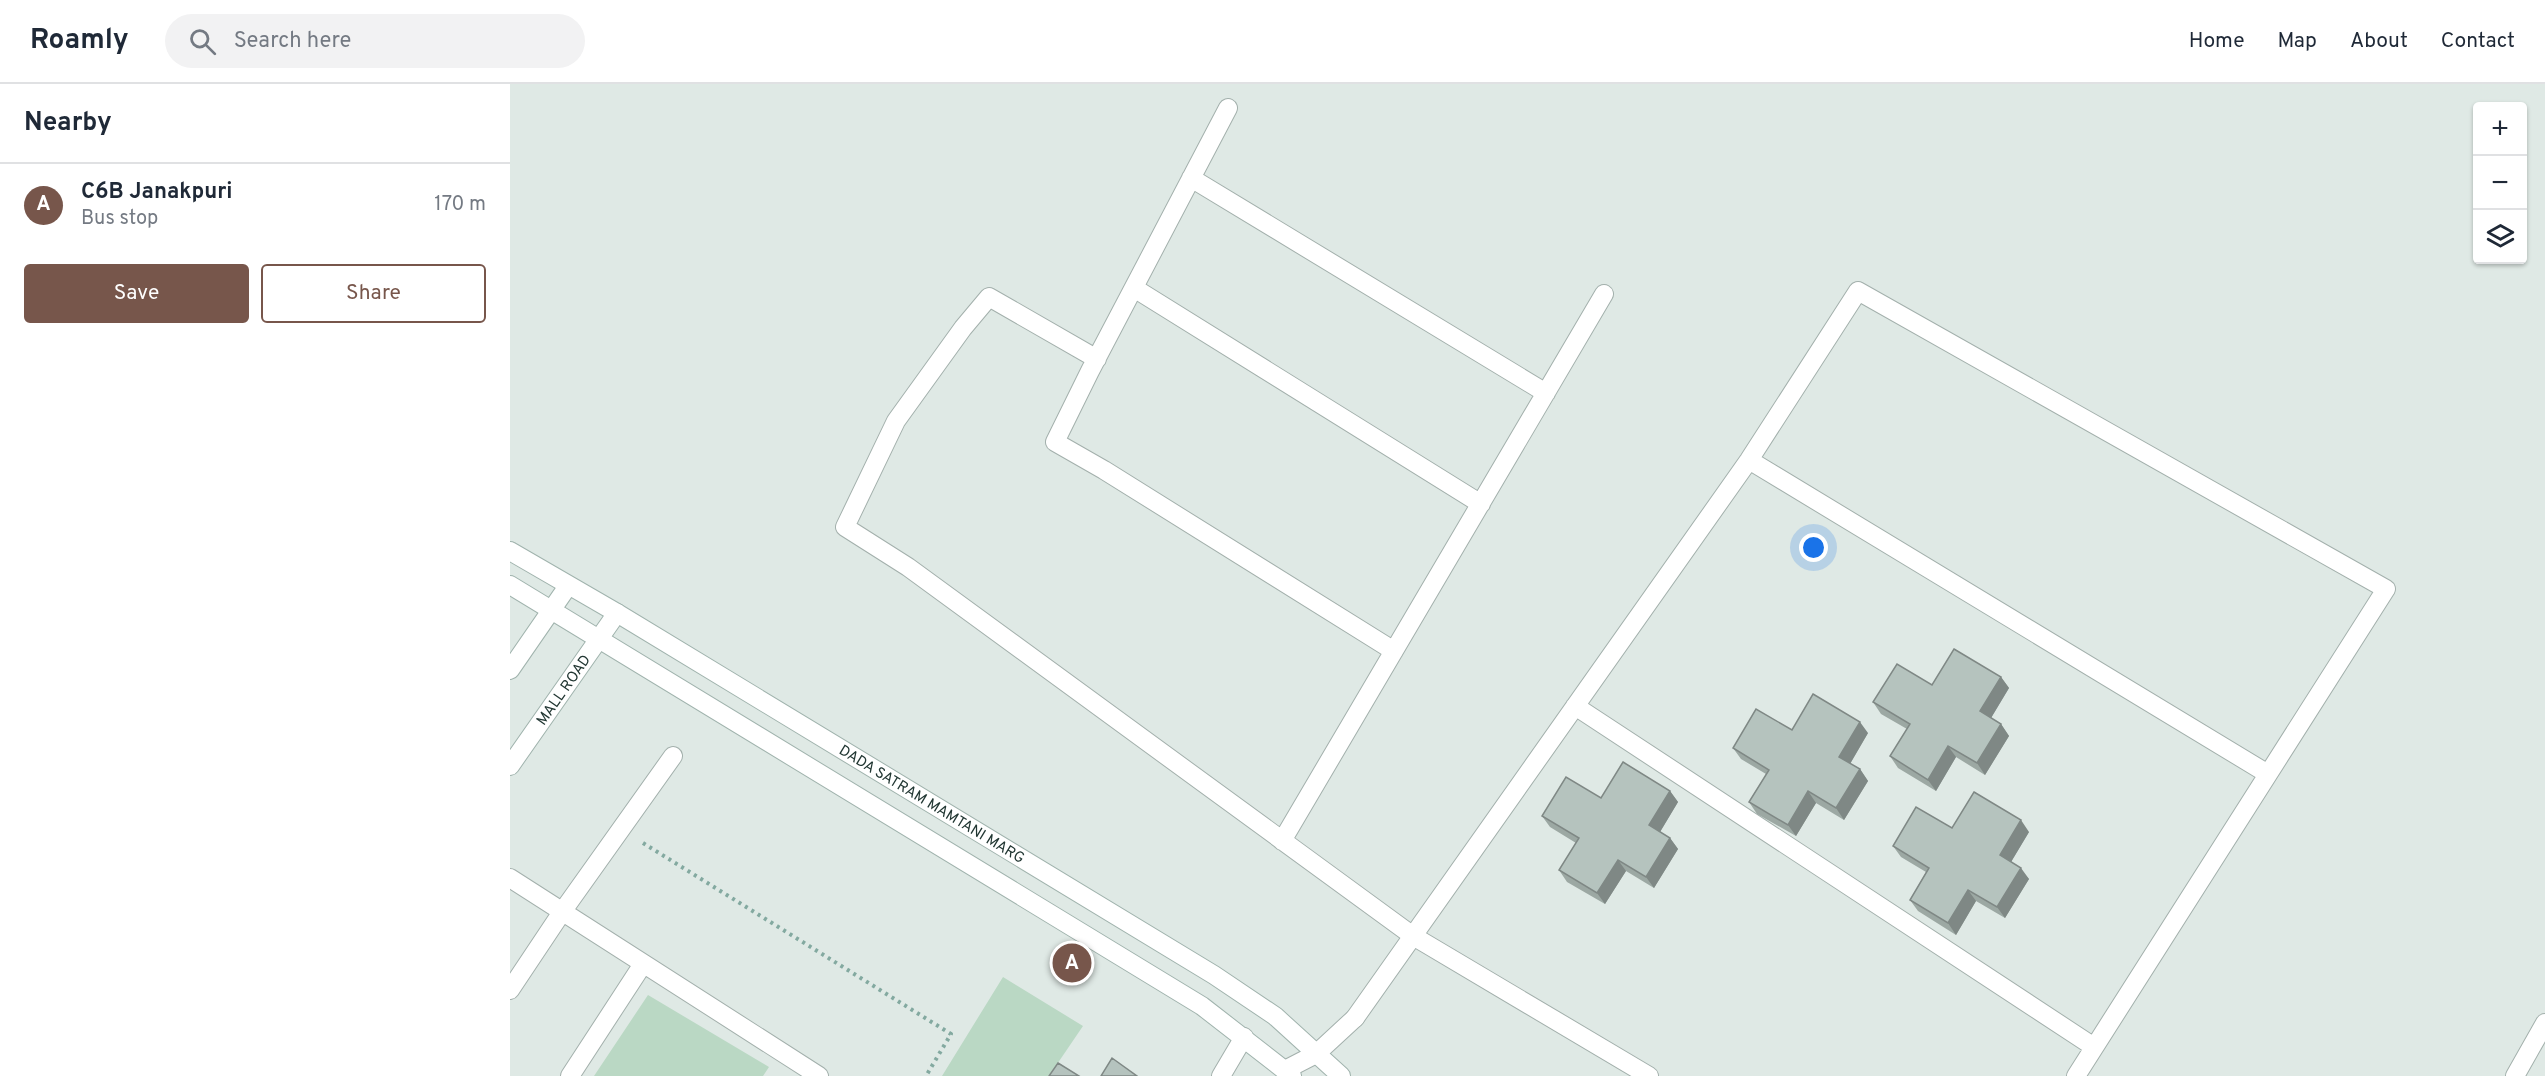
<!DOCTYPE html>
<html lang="en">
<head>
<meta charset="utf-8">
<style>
	body { margin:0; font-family:Overpass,sans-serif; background:#f2f2f3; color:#1f2937 }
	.controls { position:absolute; right:18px; top:18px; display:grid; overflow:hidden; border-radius:6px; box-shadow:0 2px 4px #0004 }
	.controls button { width:54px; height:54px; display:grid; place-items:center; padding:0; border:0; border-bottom:2px solid #e0e1e3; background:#fff; color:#1f2937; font:30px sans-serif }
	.you { position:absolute; left:1304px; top:464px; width:21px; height:21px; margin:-15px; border:4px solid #fff; border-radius:50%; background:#1a73e8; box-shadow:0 0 0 9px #1a73e833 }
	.badge { display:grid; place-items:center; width:39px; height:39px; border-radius:50%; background:#77564b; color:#fff; font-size:20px; font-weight:700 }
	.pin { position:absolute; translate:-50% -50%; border:3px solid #fff; box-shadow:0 2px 6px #0006 }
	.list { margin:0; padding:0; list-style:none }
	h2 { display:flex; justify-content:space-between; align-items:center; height:78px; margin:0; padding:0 24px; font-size:26px }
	h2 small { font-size:20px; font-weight:400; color:#747a83 }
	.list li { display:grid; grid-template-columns:39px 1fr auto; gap:18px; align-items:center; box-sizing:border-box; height:84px; padding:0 24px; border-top:2px solid #e0e1e3 }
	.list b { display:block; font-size:22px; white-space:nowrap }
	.list p { margin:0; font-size:20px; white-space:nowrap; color:#747a83 }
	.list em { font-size:20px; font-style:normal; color:#747a83 }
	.actions { display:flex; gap:12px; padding:18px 24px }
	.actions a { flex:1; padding:14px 0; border:2px solid #77564b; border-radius:6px; text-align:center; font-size:21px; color:#77564b }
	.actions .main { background:#77564b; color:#fff }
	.icon { flex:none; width:33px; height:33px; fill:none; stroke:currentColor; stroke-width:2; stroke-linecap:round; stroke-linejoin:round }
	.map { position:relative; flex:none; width:2035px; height:992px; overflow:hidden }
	header { display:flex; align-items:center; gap:36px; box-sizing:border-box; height:84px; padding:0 30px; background:#fff; border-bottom:2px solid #e0e1e3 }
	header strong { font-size:28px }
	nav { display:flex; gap:33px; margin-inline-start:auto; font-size:21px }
	.search { width:420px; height:54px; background:#f2f2f3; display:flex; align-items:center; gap:15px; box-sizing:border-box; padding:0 21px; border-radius:33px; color:#747a83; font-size:22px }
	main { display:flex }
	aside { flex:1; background:#fff }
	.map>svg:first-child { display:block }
	.green { fill:#bad8c4 }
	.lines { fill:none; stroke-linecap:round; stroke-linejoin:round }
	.lane-casing { stroke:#a3b0ac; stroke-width:20 }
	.street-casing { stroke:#a3b0ac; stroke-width:20 }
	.secondary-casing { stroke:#a0b3ad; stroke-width:20 }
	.path { stroke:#83a9a0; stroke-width:4; stroke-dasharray:3 4.5; stroke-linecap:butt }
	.lane { stroke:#fff; stroke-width:18 }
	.street { stroke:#fff; stroke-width:18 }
	.secondary { stroke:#fff; stroke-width:18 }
	.wall { fill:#9ca8a3 }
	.shaded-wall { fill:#7f8885 }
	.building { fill:#b5c3be; stroke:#7f8885; stroke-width:1.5 }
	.labels { text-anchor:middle; stroke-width:6; stroke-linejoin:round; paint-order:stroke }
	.street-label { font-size:15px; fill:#223733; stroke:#eff6f3 }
</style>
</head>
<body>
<header>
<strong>Roamly</strong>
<div class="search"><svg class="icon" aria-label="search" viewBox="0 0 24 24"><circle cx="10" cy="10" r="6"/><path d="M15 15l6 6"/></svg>Search here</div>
<nav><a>Home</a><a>Map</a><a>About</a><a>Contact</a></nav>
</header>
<main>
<aside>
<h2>Nearby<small></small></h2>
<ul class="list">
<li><span class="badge">A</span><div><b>C6B Janakpuri</b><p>Bus stop</p></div><em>170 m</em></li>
</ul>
<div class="actions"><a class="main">Save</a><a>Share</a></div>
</aside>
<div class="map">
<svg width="2035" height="992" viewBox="0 0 2035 992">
	<rect width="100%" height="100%" fill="#dfe9e5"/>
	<path class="green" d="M493 893 573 942 539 992H432Z
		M138 911 259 983 253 992H84Z"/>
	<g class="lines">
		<defs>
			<path id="lane" d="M775 986 806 970 845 934
				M2005 992 2035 939"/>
			<path id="street" d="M718 24 580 287 545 358 594 386 884 567
				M681 94 1036 309
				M624 204 971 420
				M587 275 479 213 453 244 386 337 335 443 398 483 903 852 1139 992
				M1239 376 1758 690
				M1065 622 1584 963
				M772 757 1094 210
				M0 794 309 992
				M0 906 52 828 163 672
				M845 934 1239 376 1348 207 1876 505 1566 992
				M60 992 133 880
				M711 992 734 953"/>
			<g id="secondary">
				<path id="s1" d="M0 467 107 529 704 891 765 932 831 992"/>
				<path d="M0 501 692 922 782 992"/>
				<path d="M0 586 58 502"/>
				<path id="s2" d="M0 682 107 529"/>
			</g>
		</defs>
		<use href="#lane" class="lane-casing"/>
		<use href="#street" class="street-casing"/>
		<use href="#secondary" class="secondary-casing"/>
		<path class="path" d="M133 759 441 950 416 992"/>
		<use href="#lane" class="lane"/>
		<use href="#street" class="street"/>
		<use href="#secondary" class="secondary"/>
	</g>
	<path class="wall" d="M1491 593 1499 604 1481 634 1491 640 1499 652 1475 691 1446 673 1426 707 1388 684 1380 672 1397 645 1371 630 1363 618 1422 601Z
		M1282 646 1358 649 1340 680 1350 685 1358 697 1334 736 1306 719 1286 752 1247 730 1239 718 1256 690 1231 675 1223 664Z
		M1160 707 1168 718 1150 748 1160 754 1168 765 1144 804 1116 787 1095 820 1057 798 1049 786 1066 759 1040 743 1032 732 1091 714Z
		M1442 744 1519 748 1501 778 1519 795 1495 834 1466 817 1446 851 1408 827 1400 816 1416 788 1391 773 1383 762Z"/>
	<path class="shaded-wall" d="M1491 593 1499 604 1478 639 1470 627Z
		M1350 638 1358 649 1337 685 1329 673Z
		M1491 640 1499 652 1475 691 1467 679Z
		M1438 662 1446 673 1426 707 1418 696Z
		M1350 685 1358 697 1334 736 1326 724Z
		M1160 707 1168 718 1147 753 1139 741Z
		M1298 707 1306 719 1286 752 1278 741Z
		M1511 736 1519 748 1498 783 1490 771Z
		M1160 754 1168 765 1144 804 1136 793Z
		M1108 776 1116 787 1095 820 1087 809Z
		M1511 784 1519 795 1495 834 1487 823Z
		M1458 806 1466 817 1446 851 1438 839Z"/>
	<path class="building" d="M1444 565 1491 593 1470 627 1491 640 1467 679 1438 662 1418 696 1380 672 1400 640 1363 618 1387 580 1422 601Z
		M1303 610 1350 638 1329 673 1350 685 1326 724 1298 707 1278 741 1239 718 1259 686 1223 664 1246 625 1282 646Z
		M1113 678 1160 707 1139 741 1160 754 1136 793 1108 776 1087 809 1049 786 1069 754 1032 732 1056 693 1091 714Z
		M1464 708 1511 736 1490 771 1511 784 1487 823 1458 806 1438 839 1400 816 1419 784 1383 762 1406 723 1442 744Z
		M602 974 627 992H591Z
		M548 979 569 992H539Z"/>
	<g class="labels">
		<g class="street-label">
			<text dy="5" stroke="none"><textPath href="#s2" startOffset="93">MALL ROAD</textPath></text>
			<text dy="5" stroke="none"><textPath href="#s1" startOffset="492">DADA SATRAM MAMTANI MARG</textPath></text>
		</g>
	</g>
</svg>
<div class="controls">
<button>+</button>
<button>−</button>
<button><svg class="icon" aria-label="layers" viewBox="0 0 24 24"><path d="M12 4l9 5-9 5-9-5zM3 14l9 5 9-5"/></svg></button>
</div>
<div class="you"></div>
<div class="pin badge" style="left:562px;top:879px">A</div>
</div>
</main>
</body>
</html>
